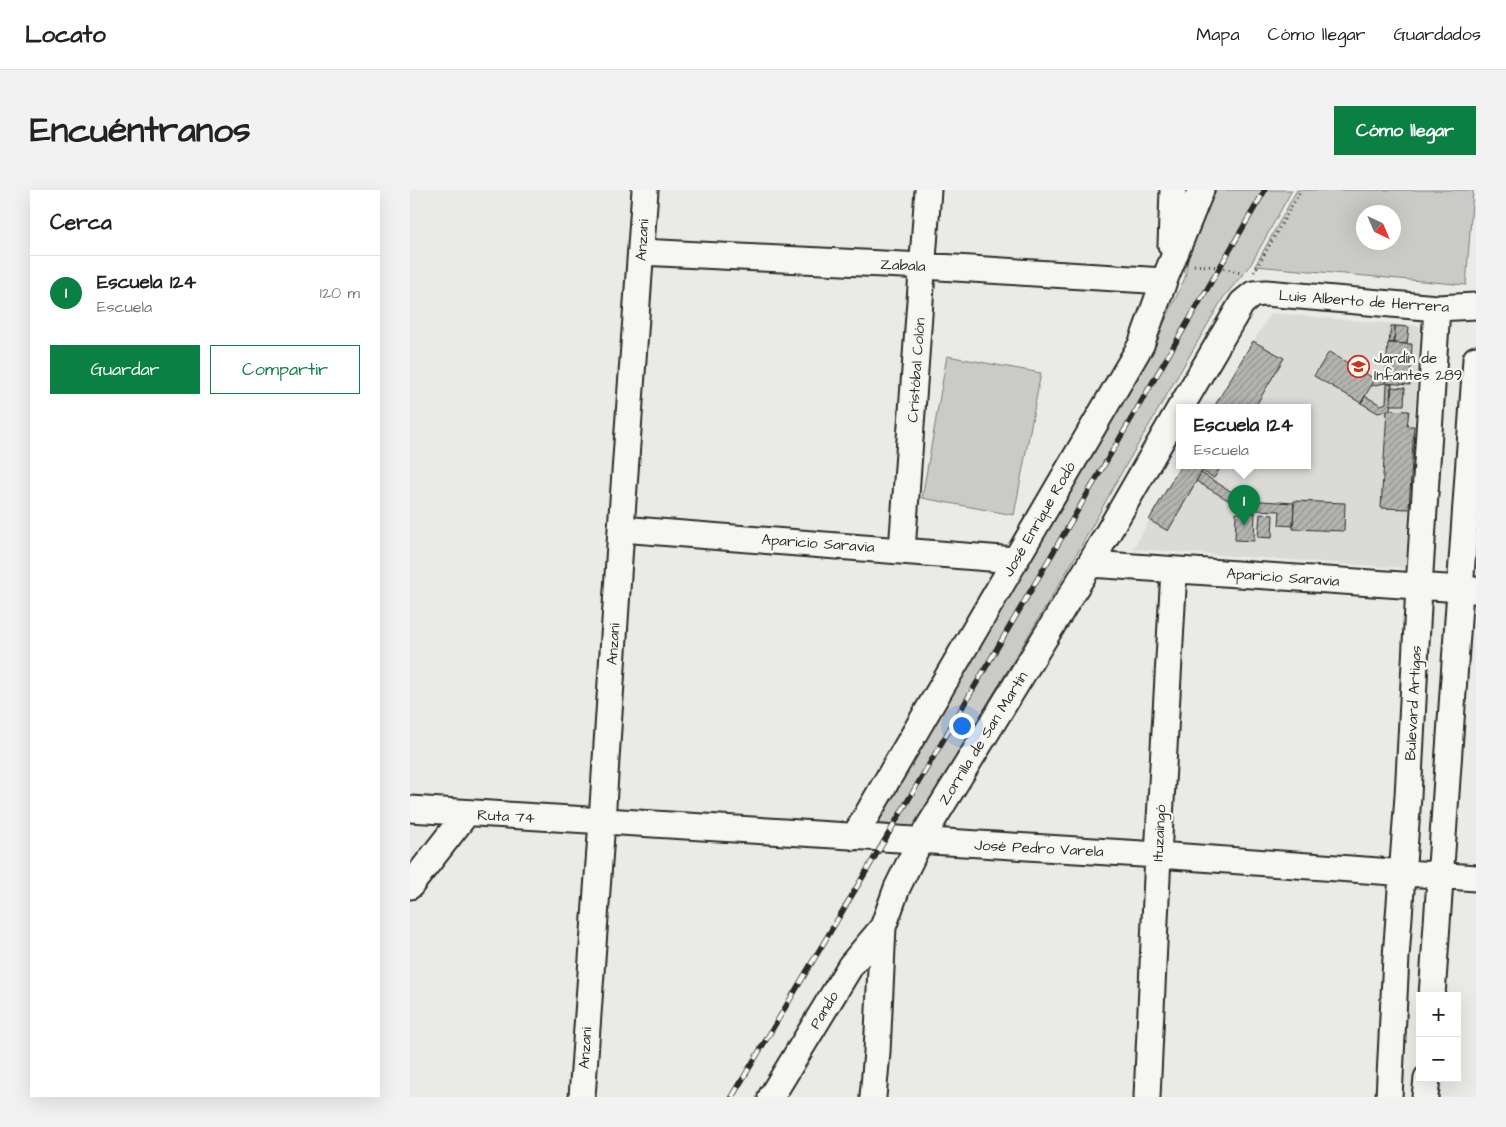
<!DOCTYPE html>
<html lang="es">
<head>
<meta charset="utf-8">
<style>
	body { margin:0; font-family:"Architects Daughter",sans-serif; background:#f2f2f2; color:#222 }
	.controls { position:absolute; right:15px; bottom:15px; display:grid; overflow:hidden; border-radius:0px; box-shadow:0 5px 20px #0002 }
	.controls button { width:45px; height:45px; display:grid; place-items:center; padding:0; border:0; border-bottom:1px solid #e0e0e0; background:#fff; color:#222; font:25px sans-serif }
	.compass { position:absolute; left:946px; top:15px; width:45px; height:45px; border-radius:50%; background:#fff; box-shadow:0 5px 20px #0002; rotate:136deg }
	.you { position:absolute; left:551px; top:535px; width:18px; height:18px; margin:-12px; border:4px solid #fff; border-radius:50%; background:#1a73e8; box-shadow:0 0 0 8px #1a73e833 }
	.badge { display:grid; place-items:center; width:32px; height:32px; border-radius:50%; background:#0b8043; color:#fff; font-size:16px; font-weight:700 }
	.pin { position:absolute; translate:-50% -41px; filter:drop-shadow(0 1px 2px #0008) }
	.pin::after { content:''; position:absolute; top:26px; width:18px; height:15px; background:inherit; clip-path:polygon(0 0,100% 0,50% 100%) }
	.popup { position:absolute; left:766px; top:214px; width:135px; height:65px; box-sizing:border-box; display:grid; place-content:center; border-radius:0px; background:#fff; filter:drop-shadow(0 1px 4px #0005); font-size:16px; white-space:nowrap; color:#767676 }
	.popup b { font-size:19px; color:#222 }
	.popup::after { content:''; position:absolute; left:50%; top:100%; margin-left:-10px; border:10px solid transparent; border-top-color:#fff }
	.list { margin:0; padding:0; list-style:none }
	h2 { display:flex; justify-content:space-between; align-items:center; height:65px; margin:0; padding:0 20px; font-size:21px }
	h2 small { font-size:16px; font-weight:400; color:#767676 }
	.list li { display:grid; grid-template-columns:32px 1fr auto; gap:15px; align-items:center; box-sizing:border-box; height:75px; padding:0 20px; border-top:1px solid #e0e0e0 }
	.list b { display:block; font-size:19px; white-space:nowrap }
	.list p { margin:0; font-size:16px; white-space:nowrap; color:#767676 }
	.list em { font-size:16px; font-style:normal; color:#767676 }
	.actions { display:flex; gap:10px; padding:15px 20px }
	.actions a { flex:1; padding:11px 0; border:1px solid #0b8043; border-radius:0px; text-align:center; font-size:18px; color:#0b8043 }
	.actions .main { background:#0b8043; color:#fff }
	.map { position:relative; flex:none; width:1066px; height:907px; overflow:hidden; border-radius:0px }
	header { display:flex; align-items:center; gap:30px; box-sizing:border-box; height:70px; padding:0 25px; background:#fff; border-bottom:1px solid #e0e0e0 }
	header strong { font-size:24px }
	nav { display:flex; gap:28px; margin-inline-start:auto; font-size:18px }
	.intro { display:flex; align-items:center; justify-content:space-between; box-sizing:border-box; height:120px; padding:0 30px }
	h1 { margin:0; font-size:35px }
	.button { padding:12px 22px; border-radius:0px; background:#0b8043; color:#fff; font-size:18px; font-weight:700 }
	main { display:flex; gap:30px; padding:0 30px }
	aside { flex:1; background:#fff; border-radius:0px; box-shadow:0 5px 20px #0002 }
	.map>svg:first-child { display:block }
	.built { fill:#dadad6 }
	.green { fill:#cacac7; stroke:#7a7a79; fill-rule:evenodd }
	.building { fill:url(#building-hatch); stroke:#2b2b2b }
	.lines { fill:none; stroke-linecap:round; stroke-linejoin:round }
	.minor-casing { stroke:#2b2b2b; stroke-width:29 }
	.path { stroke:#2b2b2b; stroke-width:3; stroke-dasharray:1 4; stroke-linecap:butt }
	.minor { stroke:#f6f6f2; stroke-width:25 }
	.rail-casing { stroke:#2b2b2b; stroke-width:5.5 }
	.rail { stroke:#f6f6f2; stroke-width:4; stroke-dasharray:11; stroke-linecap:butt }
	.labels { text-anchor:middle; stroke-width:4.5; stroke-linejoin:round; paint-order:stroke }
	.street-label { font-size:15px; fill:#2b2b2b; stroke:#f6f6f2 }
	.poi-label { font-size:15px; fill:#2b2b2b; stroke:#f6f6f2; text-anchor:start }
</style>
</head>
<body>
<header>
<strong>Locato</strong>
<nav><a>Mapa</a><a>Cómo llegar</a><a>Guardados</a></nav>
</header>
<div class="intro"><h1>Encuéntranos</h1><a class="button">Cómo llegar</a></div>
<main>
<aside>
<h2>Cerca<small></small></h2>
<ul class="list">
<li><span class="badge">1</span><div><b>Escuela 124</b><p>Escuela</p></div><em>120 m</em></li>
</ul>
<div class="actions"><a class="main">Guardar</a><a>Compartir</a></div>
</aside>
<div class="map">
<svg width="1066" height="907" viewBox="0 0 1066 907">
	<defs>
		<pattern id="building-hatch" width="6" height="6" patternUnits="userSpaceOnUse" patternTransform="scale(1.25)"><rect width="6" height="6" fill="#b4b4b1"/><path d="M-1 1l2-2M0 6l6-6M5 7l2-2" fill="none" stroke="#939390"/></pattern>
	</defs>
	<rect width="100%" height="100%" fill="#eaeae6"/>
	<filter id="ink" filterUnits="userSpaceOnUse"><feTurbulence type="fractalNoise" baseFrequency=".02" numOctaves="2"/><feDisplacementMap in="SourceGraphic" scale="10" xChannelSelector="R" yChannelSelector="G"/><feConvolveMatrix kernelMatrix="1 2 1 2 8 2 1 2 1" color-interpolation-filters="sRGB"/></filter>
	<g filter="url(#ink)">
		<path class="built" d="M861 123 1010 136 995 378 723 359 771 275H898V217H804Z"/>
		<path class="green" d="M806 0H882L841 74 813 108 709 287 663 371 508 630 501 637 475 634 464 635 490 584 753 135 775 88 780 57Z
			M887 0H1063L1056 95 845 76ZM954 22H984V52H954Z
			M537 166 631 183 604 325 512 308Z"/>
		<path class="building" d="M981 136H985L984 153H979Z
			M985 136 999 137 997 154 984 153Z
			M843 151 874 168 845 217H804Z
			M978 153 1002 154 1000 195 975 193Z
			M919 162 965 189 951 213 904 186Z
			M975 187V193L961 196 965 189Z
			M977 194H982L980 220 968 223 951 213 955 206 971 215 976 213Z
			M981 197 995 198 994 215H980Z
			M977 220 999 221 997 236H1004L999 319 971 318Z
			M771 275H812L804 288 792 281 758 341 739 330Z
			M791 283 835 310 884 313 883 336 869 335 870 321 845 320V323H840V319H833L786 291Z
			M884 311 935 313 934 341 883 339Z
			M826 323H845L844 351 825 350Z
			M850 324 863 325 862 348 848 347Z"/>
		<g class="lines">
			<defs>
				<path id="minor" d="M761 55 763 0
					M231 62 513 76 754 91
					M771 217 832 113 843 104 856 103 1027 118 1066 116
					M211 339 605 370
					M492 360 518 0
					M680 374 1066 400
					M0 619 748 665 1066 688
					M444 647 731 155 754 91 791 0
					M0 696 56 624
					M1022 806 1066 169
					M172 907 192 631 211 339 235 0
					M361 907 441 775 473 737
					M463 907 467 862 473 737 487 698 510 651 680 374 770 218
					M737 907 748 665 764 380
					M979 907 986 767 998 606 1009 397 1027 118
					M1015 907 1017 888"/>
			</defs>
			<use href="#minor" class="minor-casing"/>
			<path class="path" d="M784 75 810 77 834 84
				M844 82 891 0"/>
			<use href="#minor" class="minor"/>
			<defs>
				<path id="rail" d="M322 907 476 648 855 0"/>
			</defs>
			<use href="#rail" class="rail-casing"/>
			<use href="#rail" class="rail"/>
		</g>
	</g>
	<defs>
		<symbol id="school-ring" viewBox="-11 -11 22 22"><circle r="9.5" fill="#f6f6f2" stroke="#c8321e" stroke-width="1.5"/><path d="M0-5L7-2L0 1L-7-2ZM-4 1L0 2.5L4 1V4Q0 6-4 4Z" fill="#c8321e"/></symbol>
	</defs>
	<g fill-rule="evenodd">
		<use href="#school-ring" x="936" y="164" width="25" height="25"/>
	</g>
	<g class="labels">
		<g class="street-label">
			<text transform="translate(232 50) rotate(-86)" y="5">Anzani</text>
			<text transform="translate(493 75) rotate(3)" y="5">Zabala</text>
			<text transform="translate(954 111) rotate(4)" y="5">Luis Alberto de Herrera</text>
			<text transform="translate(506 180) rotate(-86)" y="5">Cristóbal Colón</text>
			<text transform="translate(629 329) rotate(-60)" y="5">José Enrique Rodó</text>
			<text transform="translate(408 353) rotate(4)" y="5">Aparicio Saravia</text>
			<text transform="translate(873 387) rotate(4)" y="5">Aparicio Saravia</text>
			<text transform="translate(203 454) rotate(-86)" y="5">Anzani</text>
			<text transform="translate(1003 513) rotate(-87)" y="5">Bulevard Artigas</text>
			<text transform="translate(573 548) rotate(-58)" y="5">Zorrilla de San Martín</text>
			<text transform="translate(96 626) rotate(3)" y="5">Ruta 74</text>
			<text transform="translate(749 643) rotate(-87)" y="5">Ituzaingó</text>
			<text transform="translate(629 658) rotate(3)" y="5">José Pedro Varela</text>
			<text transform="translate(414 820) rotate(-59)" y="5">Pando</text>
			<text transform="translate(175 858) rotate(-86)" y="5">Anzani</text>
		</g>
		<g class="poi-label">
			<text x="964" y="173">Jardín de<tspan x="964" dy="17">Infantes 289</tspan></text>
		</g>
	</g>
</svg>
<div class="controls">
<button>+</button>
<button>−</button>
</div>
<svg class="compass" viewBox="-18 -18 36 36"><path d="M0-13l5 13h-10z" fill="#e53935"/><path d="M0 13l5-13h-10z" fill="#767676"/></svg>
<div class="you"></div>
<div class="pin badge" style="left:834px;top:336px">1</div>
<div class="popup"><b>Escuela 124</b>Escuela</div>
</div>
</main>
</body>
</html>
